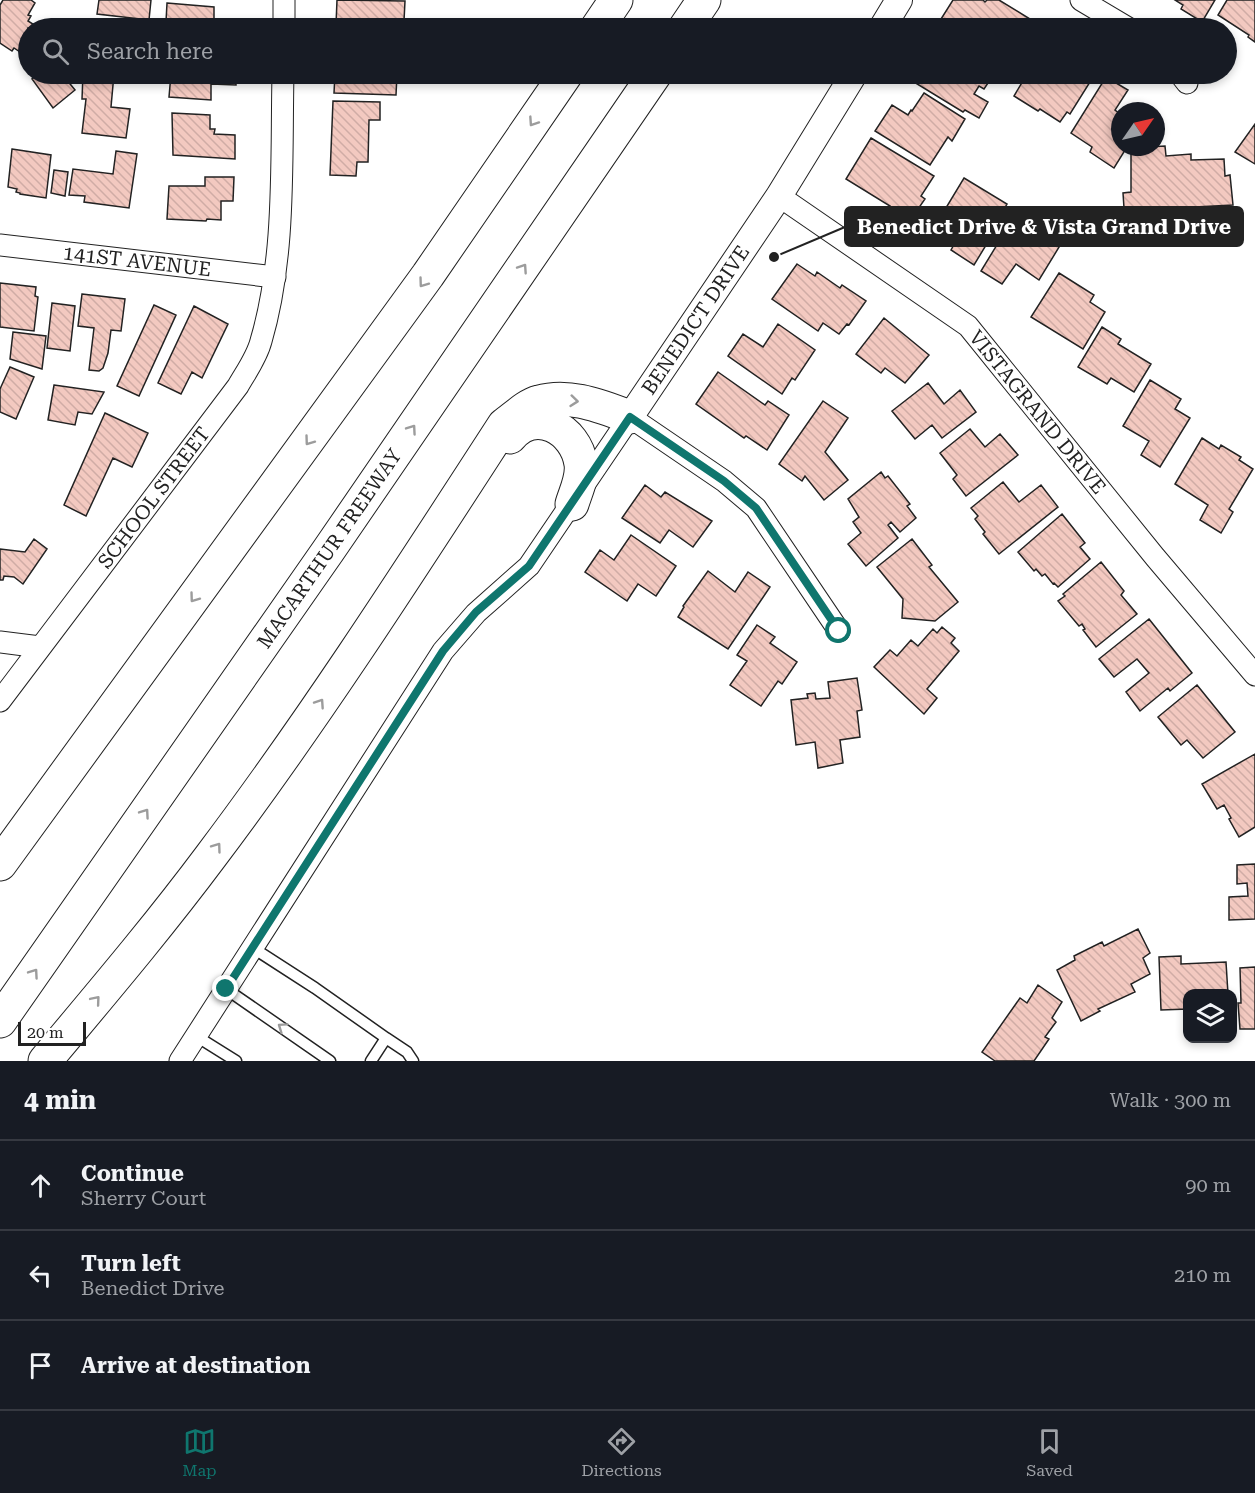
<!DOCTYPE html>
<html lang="en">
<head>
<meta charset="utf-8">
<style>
	body { margin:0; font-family:"Roboto Serif",serif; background:#242831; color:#f1f3f6 }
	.controls { position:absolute; right:18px; bottom:18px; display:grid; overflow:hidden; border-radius:12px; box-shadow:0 3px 9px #0003 }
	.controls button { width:54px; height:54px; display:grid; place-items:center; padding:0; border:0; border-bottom:2px solid #363941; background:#171b24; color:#f1f3f6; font:30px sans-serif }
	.compass { position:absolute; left:1111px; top:102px; width:54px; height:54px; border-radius:50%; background:#171b24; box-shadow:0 3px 9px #0003; rotate:56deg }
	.scale { position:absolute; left:18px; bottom:15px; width:68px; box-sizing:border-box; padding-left:6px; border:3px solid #222; border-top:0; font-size:16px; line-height:21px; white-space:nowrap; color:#222; -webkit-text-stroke:4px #fff; paint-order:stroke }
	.stop { position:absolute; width:18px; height:18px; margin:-14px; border:4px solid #0f766e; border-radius:50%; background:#fff }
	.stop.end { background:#0f766e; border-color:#fff; box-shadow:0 2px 6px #0008 }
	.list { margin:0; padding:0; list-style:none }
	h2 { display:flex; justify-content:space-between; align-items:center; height:78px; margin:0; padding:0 24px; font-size:26px }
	h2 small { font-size:20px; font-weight:400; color:#9ea1a6 }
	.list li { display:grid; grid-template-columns:39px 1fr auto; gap:18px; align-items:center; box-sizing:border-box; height:90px; padding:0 24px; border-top:2px solid #363941 }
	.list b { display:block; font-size:22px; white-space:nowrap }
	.list p { margin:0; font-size:20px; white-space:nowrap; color:#9ea1a6 }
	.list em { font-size:20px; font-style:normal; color:#9ea1a6 }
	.icon { flex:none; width:33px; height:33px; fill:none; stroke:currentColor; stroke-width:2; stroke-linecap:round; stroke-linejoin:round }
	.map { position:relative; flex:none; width:1255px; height:1061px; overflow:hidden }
	.search { position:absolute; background:#171b24; box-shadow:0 3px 9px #0003; left:18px; right:18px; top:18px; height:66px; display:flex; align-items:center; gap:15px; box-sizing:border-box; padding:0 21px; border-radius:33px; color:#9ea1a6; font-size:22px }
	.sheet { height:348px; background:#171b24 }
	nav { display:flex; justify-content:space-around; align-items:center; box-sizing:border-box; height:84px; border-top:2px solid #363941; background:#171b24; font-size:16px; color:#9ea1a6 }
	nav a { display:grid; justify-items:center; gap:3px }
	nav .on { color:#0f766e }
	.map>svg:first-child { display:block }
	.building { fill:url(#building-back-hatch); stroke:#222; stroke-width:1.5 }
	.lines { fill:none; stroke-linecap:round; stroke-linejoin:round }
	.service-casing { stroke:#222; stroke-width:13 }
	.minor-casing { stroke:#222; stroke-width:23 }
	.tertiary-casing { stroke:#222; stroke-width:28 }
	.motorway-casing { stroke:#222; stroke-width:35 }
	.service { stroke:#fff; stroke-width:10 }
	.minor { stroke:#fff; stroke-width:21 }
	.tertiary { stroke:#fff; stroke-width:26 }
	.motorway { stroke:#fff; stroke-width:33 }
	.oneway { stroke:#9c9c9c }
	.route { stroke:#0f766e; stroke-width:8 }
	.labels { text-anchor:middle; stroke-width:4.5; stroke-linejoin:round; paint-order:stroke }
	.street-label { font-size:20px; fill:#222; stroke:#fff }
	.leader { fill:none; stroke:#222; stroke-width:2 }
	.callout-dot { fill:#222; stroke:#fff; stroke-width:2 }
	.callout { fill:#222; stroke:#222; stroke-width:2 }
	.callout-label { font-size:21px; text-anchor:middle; font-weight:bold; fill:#fff }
</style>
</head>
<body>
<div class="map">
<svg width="1255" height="1061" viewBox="0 0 1255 1061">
	<defs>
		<pattern id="building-back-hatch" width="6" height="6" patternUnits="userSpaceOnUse" patternTransform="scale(1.5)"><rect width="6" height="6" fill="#f3c9c0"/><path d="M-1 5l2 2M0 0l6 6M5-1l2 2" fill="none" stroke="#d0aca5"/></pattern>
	</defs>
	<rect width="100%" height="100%" fill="#fff"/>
	<path class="building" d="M3 0H31L35 3 28 15 31 16 28 21 39 28H28V45L23 54 14 48 12 51 0 43V5Z
		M99 0H151L149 20 97 14Z
		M337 0 405 1 404 21 414 22V28H363V26L336 25Z
		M953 0H983L985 2 987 0H999L1030 19 1024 28H956L941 19Z
		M1175 0H1215L1202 22 1181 9 1183 5Z
		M1227 0H1255V42L1248 37 1249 35 1218 15Z
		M167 3 214 7V21H219L218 26 240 27V28H178V22H166Z
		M38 74H62L75 90 53 108 32 79Z
		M83 74H114L111 107 130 109 126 138 82 133 86 99H82Z
		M171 74H236V85L211 84V100L169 97Z
		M335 74H397L396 95 334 93Z
		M912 74H994L984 89 979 86 974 94 988 102 979 118 965 110 963 112 909 79Z
		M1027 74H1095L1070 114 1067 112 1060 122 1040 109 1038 111 1014 96Z
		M1106 77 1128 90 1115 110 1120 114V147H1127L1114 168 1090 152 1092 147 1071 133Z
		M924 93 965 119 952 141 948 137 930 165 875 131 892 105 908 115 911 110 912 111Z
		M333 101 380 102V120H369L368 162H357L356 176 330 175Z
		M172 113 210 115V129H215L214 134 235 135V159L173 155Z
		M1255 124V164L1235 152Z
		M871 138 934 176 921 196 925 199 909 222 888 209 890 206 846 179Z
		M1165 146 1166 156 1191 154V160L1224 159 1225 176 1230 175 1233 205 1157 209 1158 221 1125 223 1123 193 1131 192V148Z
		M12 149 51 155 46 198 20 194V193L16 192 17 189 8 187Z
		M116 151 137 154 129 208 84 202 85 196 69 195 73 169 113 174Z
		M54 170 68 172 65 196 51 193Z
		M205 177H234L233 201H221V220L207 219 206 221 167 219 169 186H205Z
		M964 178 1007 204 1001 215 1003 217 974 265 951 250 960 234 938 221Z
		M1017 212 1045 230 1050 222 1067 234 1039 280 1016 264 1002 284 981 271Z
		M797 264 815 276 817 272 840 288 842 285 866 301 849 325 847 324 839 334 823 323 818 331 772 299Z
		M1059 273 1094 295 1090 302 1105 312 1083 349 1031 317Z
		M0 283 36 287 35 296 38 297 34 331 0 327Z
		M82 294 125 299 121 331 111 330 108 353 103 368 99 371 89 370 94 328 78 326Z
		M52 303 75 306 70 351 47 348Z
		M154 305 176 315 139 396 117 386Z
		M194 306 228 324 202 378 192 372 181 394 158 383Z
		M884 318 929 355 905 383 885 368 881 373 856 354Z
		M778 324 815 350 795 380 792 378 782 394 728 356 743 334 763 347Z
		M1102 327 1121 339 1118 344 1151 364 1134 392 1111 378 1107 384 1078 367Z
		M13 332 46 336 42 369 10 359Z
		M10 367 34 377 16 419 0 412V389Z
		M718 372 765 405 768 401 789 415 767 450 746 436 744 438 696 404Z
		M1150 380 1181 399 1175 409 1190 418 1160 467 1141 455 1149 441 1123 426Z
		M928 383 944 404 960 390 976 412 942 438 932 425 915 439 892 411Z
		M54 385 104 392 92 414 78 412 75 425 48 420Z
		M823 401 848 418 825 452 848 480 824 500 805 476 802 481 779 464Z
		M105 413 148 433 132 467 113 458 86 516 64 505Z
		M970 429 985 447 1000 434 1018 455 966 496 953 479 957 475 940 453Z
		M1202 438 1219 449 1221 445 1241 457 1239 460 1253 469 1229 509 1233 512 1221 533 1200 520 1208 505 1175 484Z
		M881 472 885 478 888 476 910 504 907 506 916 518 900 532 891 522 888 525 898 538 866 566 848 544 861 533 853 522 859 517 848 499Z
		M1003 482 1019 502 1041 485 1058 507 999 554 983 534 985 532 975 519 978 516 971 508Z
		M645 485 661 497 665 492 712 521 693 547 669 530 660 543 622 518Z
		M1062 514 1085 543 1080 547 1090 559 1058 587 1054 583 1053 584 1045 574 1042 576 1036 569 1034 571 1018 552Z
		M631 535 676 566 656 596 638 584 627 601 585 572 600 550 614 560Z
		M34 539 47 549 23 584 14 577 4 576 3 580H0V549L25 552Z
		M912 539 932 565 929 567 958 602 935 621 902 618 903 599 877 567Z
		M1101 562 1124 591 1121 595 1137 614 1096 647 1083 630 1085 629 1082 624 1079 626 1058 601 1065 596 1063 594Z
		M708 571 735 592 748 572 770 587 728 649 678 617 684 607 683 606Z
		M1149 619 1192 673 1170 691 1168 688 1140 711 1126 692 1149 673 1137 659 1114 677 1099 659Z
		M757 625 775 637 770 643 797 662 782 684 778 681 761 706 730 685 747 661 737 655Z
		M942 627 955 638 951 643 959 651 927 689 937 698 924 714 874 667 890 650 897 656 911 640 918 646 933 629 937 633Z
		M857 678 862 710 857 711 860 737 840 740 843 763 818 768 815 742 796 745 791 700 808 698 807 694 815 693 816 699 830 698 828 682Z
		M1197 685 1235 732 1203 758 1187 740 1181 745 1158 717Z
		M1255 754V827L1239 837 1229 819 1231 818 1224 805 1217 809 1202 784Z
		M1255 864V919L1229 920V897L1248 896 1247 883 1237 884V865Z
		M1138 929 1150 953 1143 958 1150 974 1131 984 1135 992 1098 1009 1100 1011 1081 1021 1057 970 1075 960 1074 956 1102 942 1104 946Z
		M1181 956V964L1226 962 1228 994H1188V1009L1161 1010 1159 957Z
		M1255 967V1029H1240L1238 1003H1241L1240 968Z
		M1038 985 1062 1002 1052 1018 1056 1022 1045 1037 1049 1039 1034 1061H995L982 1052 1020 998 1027 1003Z"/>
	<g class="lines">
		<defs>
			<path id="service" d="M253 948 315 988 386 1038 371 1061
				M226 989 330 1061
				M196 1036 236 1061
				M386 1038 407 1052 413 1061"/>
			<g id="minor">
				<path d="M1081 0 1128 28"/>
				<path d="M284 28V0"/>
				<path d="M1180 74 1187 83"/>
				<path id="s1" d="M779 196 968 326 1155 557 1255 675"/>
				<path id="s2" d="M0 245 275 277"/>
				<path d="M0 642 40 647"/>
				<path id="s3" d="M0 701 238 386C246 372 257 357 261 341 286 256 281 162 283 74"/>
				<path d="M180 1061 443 651 476 613 529 566 630 417 724 481 756 508 839 631"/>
			</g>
			<g id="tertiary">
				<path d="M882 28 899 0"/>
				<path id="s4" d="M630 417 779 196 854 74"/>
			</g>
			<g id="motorway">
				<path d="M597 28 616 0"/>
				<path d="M685 28 704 0"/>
				<path d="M510 437C535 406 576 429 581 464 583 477 576 491 572 504"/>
				<path d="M0 864 428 275 566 74"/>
				<path id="s5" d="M0 1021 328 551 655 74"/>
				<path d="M45 1061C101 994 158 927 211 856 315 718 410 570 504 425 515 417 527 405 539 402 570 393 602 407 630 417"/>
			</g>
		</defs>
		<use href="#service" class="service-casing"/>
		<use href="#minor" class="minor-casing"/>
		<use href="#tertiary" class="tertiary-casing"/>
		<use href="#motorway" class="motorway-casing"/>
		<use href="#service" class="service"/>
		<use href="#minor" class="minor"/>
		<use href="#tertiary" class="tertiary"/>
		<use href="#motorway" class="motorway"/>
	</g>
	<defs><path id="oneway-chevron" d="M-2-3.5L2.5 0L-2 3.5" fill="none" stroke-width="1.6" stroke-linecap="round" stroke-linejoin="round" transform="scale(1.5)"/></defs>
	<g class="oneway">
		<use href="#oneway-chevron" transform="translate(533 122) rotate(124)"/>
		<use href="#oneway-chevron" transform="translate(523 268) rotate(-56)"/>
		<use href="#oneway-chevron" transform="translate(423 283) rotate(126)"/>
		<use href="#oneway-chevron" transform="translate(574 401) rotate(6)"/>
		<use href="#oneway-chevron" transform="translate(412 429) rotate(-55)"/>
		<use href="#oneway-chevron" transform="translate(309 441) rotate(126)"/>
		<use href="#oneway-chevron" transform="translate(194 598) rotate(126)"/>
		<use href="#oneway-chevron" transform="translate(320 703) rotate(-56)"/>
		<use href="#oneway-chevron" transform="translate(145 813) rotate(-55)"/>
		<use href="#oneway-chevron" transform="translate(217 847) rotate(-54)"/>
		<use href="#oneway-chevron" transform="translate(34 973) rotate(-55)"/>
		<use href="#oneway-chevron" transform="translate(96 1000) rotate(-50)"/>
		<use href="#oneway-chevron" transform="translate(282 1027) rotate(-145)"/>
	</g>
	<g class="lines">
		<path class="route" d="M226 989 443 651 476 612 529 566 630 417 724 481 756 508 839 631"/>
	</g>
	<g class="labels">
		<g class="street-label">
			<text dy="7" stroke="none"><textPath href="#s2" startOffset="138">141ST AVENUE</textPath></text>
			<text dy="7" stroke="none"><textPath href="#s4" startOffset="117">BENEDICT DRIVE</textPath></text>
			<text dy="7" stroke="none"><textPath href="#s1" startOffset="340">VISTAGRAND DRIVE</textPath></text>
			<text dy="7" stroke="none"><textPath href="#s3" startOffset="255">SCHOOL STREET</textPath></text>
			<text dy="7" stroke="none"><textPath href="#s5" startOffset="576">MACARTHUR FREEWAY</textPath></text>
		</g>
	</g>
	<path class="leader" d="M774 257L845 227"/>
	<circle class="callout-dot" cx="774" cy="257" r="6"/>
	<rect class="callout" x="845" y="207" width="398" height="39" rx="6"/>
	<g class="callout-label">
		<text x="1044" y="234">Benedict Drive &amp; Vista Grand Drive</text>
	</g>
</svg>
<div class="controls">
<button><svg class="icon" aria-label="layers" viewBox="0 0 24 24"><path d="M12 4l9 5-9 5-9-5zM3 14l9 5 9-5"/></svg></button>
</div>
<svg class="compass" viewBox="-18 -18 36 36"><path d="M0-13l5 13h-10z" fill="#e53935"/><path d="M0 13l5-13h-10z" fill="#9ea1a6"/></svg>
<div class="scale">20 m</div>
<div class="stop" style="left:839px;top:631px"></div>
<div class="stop end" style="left:226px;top:989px"></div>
<div class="search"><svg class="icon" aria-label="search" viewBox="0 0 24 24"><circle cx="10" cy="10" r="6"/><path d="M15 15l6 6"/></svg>Search here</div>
</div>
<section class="sheet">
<h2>4 min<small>Walk · 300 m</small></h2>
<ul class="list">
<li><svg class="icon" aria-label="ahead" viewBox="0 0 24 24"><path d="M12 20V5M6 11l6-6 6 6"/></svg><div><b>Continue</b><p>Sherry Court</p></div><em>90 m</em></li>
<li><svg class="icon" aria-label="left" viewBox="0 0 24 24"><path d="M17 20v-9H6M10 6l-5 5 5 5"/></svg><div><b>Turn left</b><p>Benedict Drive</p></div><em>210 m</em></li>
<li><svg class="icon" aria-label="arrive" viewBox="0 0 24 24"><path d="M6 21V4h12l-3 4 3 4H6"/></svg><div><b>Arrive at destination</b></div></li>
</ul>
</section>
<nav>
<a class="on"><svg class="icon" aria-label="map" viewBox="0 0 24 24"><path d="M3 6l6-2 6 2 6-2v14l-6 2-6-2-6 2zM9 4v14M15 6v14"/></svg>Map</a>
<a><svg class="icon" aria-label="directions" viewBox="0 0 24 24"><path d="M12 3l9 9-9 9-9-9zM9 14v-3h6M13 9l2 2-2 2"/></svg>Directions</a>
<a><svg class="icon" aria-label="saved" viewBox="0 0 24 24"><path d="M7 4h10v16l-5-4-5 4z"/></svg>Saved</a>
</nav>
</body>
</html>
